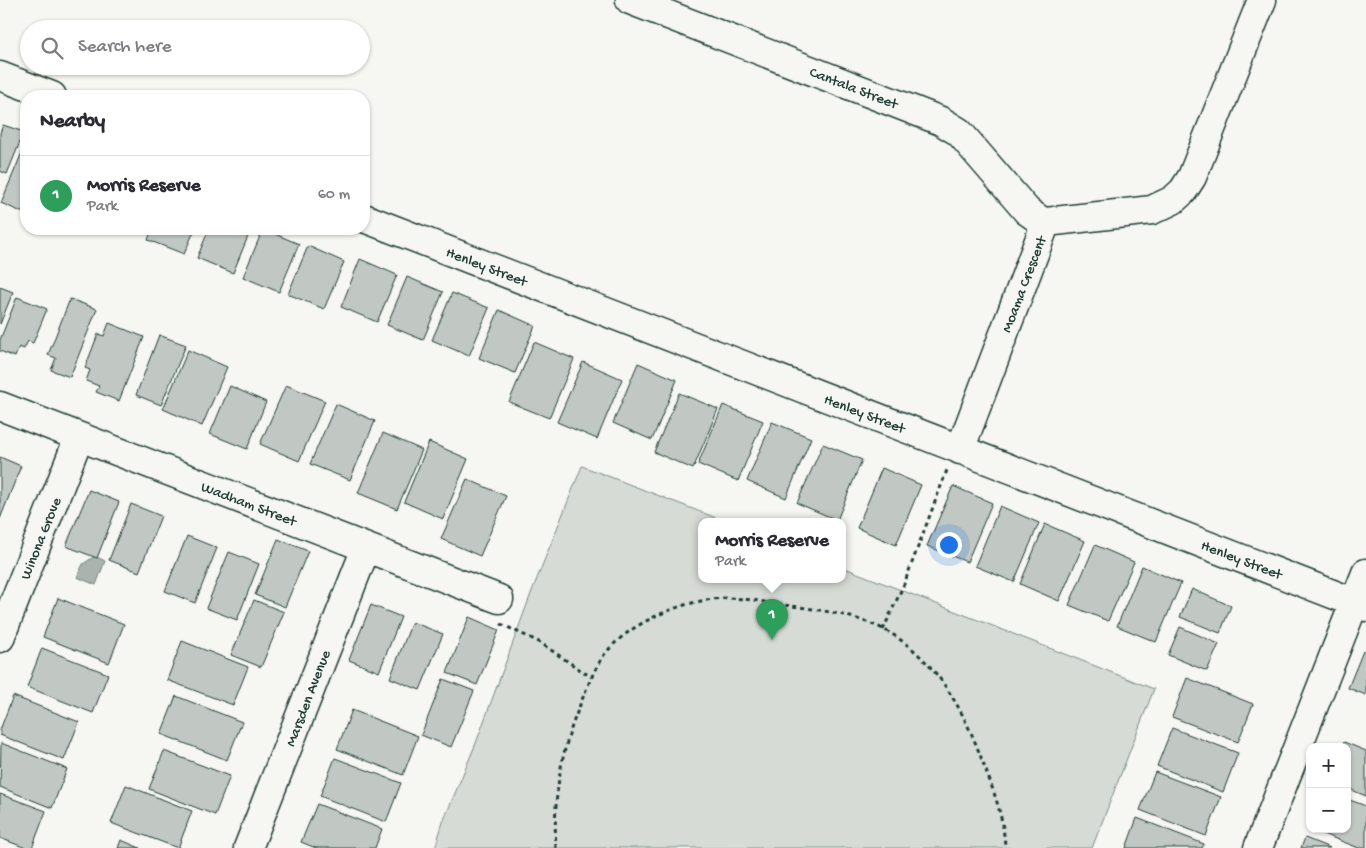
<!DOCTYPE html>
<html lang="en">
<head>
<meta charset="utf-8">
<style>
	body { margin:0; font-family:"Gochi Hand",sans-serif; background:#f7f7f7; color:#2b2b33 }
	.controls { position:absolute; right:15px; bottom:15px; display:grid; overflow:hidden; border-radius:10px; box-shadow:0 1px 4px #0004 }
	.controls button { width:45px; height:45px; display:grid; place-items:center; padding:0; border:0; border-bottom:1px solid #e1e1e2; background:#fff; color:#2b2b33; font:25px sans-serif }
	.you { position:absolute; left:948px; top:544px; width:18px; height:18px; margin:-12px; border:4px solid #fff; border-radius:50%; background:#1a73e8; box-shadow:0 0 0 8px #1a73e833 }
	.badge { display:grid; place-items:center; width:32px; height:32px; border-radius:50%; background:#d1495b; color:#fff; font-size:16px; font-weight:700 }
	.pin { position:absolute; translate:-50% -41px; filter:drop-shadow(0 1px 2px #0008) }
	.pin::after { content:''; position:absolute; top:26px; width:18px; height:15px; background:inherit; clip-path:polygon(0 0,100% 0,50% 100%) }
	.popup { position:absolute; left:698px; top:518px; width:148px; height:65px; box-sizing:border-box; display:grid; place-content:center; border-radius:10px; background:#fff; filter:drop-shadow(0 1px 4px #0005); font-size:16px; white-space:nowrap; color:#7c7c81 }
	.popup b { font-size:19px; color:#2b2b33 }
	.popup::after { content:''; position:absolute; left:50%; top:100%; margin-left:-10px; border:10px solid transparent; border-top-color:#fff }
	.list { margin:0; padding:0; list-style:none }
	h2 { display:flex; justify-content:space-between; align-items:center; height:65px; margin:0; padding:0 20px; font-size:21px }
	h2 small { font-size:16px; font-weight:400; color:#7c7c81 }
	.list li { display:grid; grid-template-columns:32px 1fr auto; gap:15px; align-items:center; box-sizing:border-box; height:80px; padding:0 20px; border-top:1px solid #e1e1e2 }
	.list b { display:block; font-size:19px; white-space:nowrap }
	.list p { margin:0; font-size:16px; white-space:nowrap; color:#7c7c81 }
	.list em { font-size:16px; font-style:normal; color:#7c7c81 }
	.icon { flex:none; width:28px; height:28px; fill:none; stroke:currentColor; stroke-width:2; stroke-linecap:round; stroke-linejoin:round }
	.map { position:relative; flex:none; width:1366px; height:848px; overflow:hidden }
	.search { position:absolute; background:#fff; box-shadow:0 1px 4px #0004; left:20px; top:20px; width:350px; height:55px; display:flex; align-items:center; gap:12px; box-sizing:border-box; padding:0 18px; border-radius:28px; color:#7c7c81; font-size:19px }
	.panel { position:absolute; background:#fff; box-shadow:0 1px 4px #0004; left:20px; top:90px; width:350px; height:145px; border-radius:20px }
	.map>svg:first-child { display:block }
	.green { fill:#d6dbd6; stroke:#7a8c85 }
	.water { fill:#aab3ae; stroke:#72847d }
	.building { fill:#c1c8c3; stroke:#1f3d34 }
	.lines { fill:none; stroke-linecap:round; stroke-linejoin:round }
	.minor-casing { stroke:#1f3d34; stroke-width:31 }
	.path { stroke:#1f3d34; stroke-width:3; stroke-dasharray:4 4; stroke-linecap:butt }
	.minor { stroke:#f6f6f2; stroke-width:28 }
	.labels { text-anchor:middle; stroke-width:4.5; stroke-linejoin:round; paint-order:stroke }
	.street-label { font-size:15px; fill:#1f3d34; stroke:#f6f6f2 }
</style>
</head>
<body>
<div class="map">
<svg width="1366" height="848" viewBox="0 0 1366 848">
	<rect width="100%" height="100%" fill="#f6f6f2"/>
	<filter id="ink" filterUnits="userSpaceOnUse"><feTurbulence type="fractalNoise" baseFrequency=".02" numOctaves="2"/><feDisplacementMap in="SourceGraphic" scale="10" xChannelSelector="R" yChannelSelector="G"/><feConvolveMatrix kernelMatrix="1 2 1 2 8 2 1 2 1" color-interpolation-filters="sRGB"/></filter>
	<g filter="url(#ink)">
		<path class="green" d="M582 466 724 521H702V579H842V567L1154 689 1092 848H435L443 822 476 743 532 591Z"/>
		<path class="water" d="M95 556 105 561 96 585 77 577 83 564Z"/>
		<path class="building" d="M3 125 24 132 7 174 0 171V133Z
			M26 143V214L1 203Z
			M152 229H195L184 254 148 240Z
			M209 229H251L233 273 197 258Z
			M263 229 299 244 279 292 243 277Z
			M308 246 344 262 324 309 288 294Z
			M360 259 397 275 377 322 341 307Z
			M407 277 443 292 423 340 387 325Z
			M0 287 13 292 0 324Z
			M452 293 489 308 469 356 432 340Z
			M17 297 47 309 33 343 28 341 24 349 19 347 15 357 0 351V340Z
			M70 299 97 309 70 377 51 370 56 358 48 355Z
			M499 310 535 326 515 373 479 358Z
			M109 323 144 337 119 401 96 392 99 386 86 381 90 370 85 368 98 334 104 336Z
			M159 335 186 345 161 405 136 395Z
			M534 342 574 359 549 418 509 402Z
			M188 350 227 367 202 426 163 409Z
			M583 362 622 379 597 439 557 422Z
			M638 363 677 380 652 440 613 423Z
			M286 385 325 401 299 461 260 444Z
			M230 386 266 402 247 449 210 434Z
			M679 393 718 409 693 469 654 452Z
			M336 404 375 421 350 480 310 464Z
			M723 405 763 421 738 481 698 464Z
			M772 422 811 438 786 498 747 481Z
			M383 433 422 450 397 509 358 493Z
			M429 442 468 459 443 519 404 502Z
			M823 444 862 460 837 520 797 503Z
			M0 457 21 466 0 519Z
			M882 468 921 485 896 545 857 528Z
			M467 479 506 496 480 556 441 539Z
			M953 486 992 503 967 562 927 546Z
			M89 490 119 502 97 558 66 546Z
			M131 504 161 516 139 572 109 560Z
			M1000 506 1039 523 1014 582 975 566Z
			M1045 524 1085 541 1059 601 1020 584Z
			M187 536 217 548 195 603 165 591Z
			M278 539 308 551 285 607 255 595Z
			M1095 545 1134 562 1108 621 1069 605Z
			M229 552 259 564 237 620 206 608Z
			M1142 566 1181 583 1156 642 1117 626Z
			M1192 589 1231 606 1220 633 1180 617Z
			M58 598 124 624 109 663 43 637Z
			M254 600 284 612 261 667 231 655Z
			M371 605 401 617 379 672 349 660Z
			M469 617 499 630 477 685 447 673Z
			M412 622 443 634 420 690 390 678Z
			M1180 627 1219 644 1207 671 1168 655Z
			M182 641 248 667 233 705 167 680Z
			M42 648 108 674 93 713 27 687Z
			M1363 651 1366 652V695L1348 688Z
			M1187 678 1253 704 1238 742 1172 717Z
			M443 679 474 691 451 747 421 735Z
			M13 696 79 722 64 760 0 735V730Z
			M176 696 242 722 227 760 161 734Z
			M352 710 418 736 403 775 337 749Z
			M1172 728 1238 753 1223 792 1157 766Z
			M1344 742 1366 751V796L1347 788V747H1342Z
			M1 743 67 769 52 808 0 787Z
			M164 751 230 776 215 815 149 789Z
			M335 758 401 783 386 822 320 796Z
			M1155 772 1221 797 1206 836 1140 810Z
			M126 785 192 811 178 848 111 823Z
			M0 794 46 811 32 848H26L0 838Z
			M1347 799 1366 806V848H1359L1315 831V829H1347Z
			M317 804 382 829 375 848H316L301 842Z
			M1137 818 1204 844 1202 848H1126Z
			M1305 838 1330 848H1301Z
			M121 840 140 848H118Z"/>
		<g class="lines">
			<defs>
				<path id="minor" d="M630 0 941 121 959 132 1027 211 1040 220 1046 222
					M0 76 52 96
					M364 218 1366 607
					M0 406 499 599
					M960 450 1046 222 1152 210 1173 200 1183 191 1192 177 1262 0
					M0 638 79 437
					M248 848 366 548
					M1258 848 1366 573"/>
			</defs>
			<use href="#minor" class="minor-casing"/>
			<path class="path" d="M501 624 539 642 591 677
				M883 630 904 584 947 470
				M556 848C553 801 560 754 578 710 585 692 592 674 602 658 626 623 685 599 726 598 745 598 764 602 783 605 816 609 852 614 883 629 934 656 963 708 982 760 993 789 1004 817 1005 848"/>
			<use href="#minor" class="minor"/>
		</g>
	</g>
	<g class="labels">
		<g class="street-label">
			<text transform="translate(854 87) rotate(21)" y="5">Cantala Street</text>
			<text transform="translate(487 266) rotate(21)" y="5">Henley Street</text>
			<text transform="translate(1023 284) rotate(-69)" y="5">Moama Crescent</text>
			<text transform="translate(865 413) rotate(21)" y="5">Henley Street</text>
			<text transform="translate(249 503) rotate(21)" y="5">Wadham Street</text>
			<text transform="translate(40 538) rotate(-68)" y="5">Winona Grove</text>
			<text transform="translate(1242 559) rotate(21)" y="5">Henley Street</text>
			<text transform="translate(307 698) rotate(-69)" y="5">Marsden Avenue</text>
		</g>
	</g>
</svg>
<div class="controls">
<button>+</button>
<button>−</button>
</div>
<div class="you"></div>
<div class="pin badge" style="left:772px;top:640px;background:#2e9e5b">1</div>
<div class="popup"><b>Morris Reserve</b>Park</div>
<div class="search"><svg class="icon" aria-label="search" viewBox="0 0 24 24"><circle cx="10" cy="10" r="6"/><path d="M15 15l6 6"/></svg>Search here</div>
<section class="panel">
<h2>Nearby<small></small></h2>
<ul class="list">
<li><span class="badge" style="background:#2e9e5b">1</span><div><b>Morris Reserve</b><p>Park</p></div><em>60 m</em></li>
</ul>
</section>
</div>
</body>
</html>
